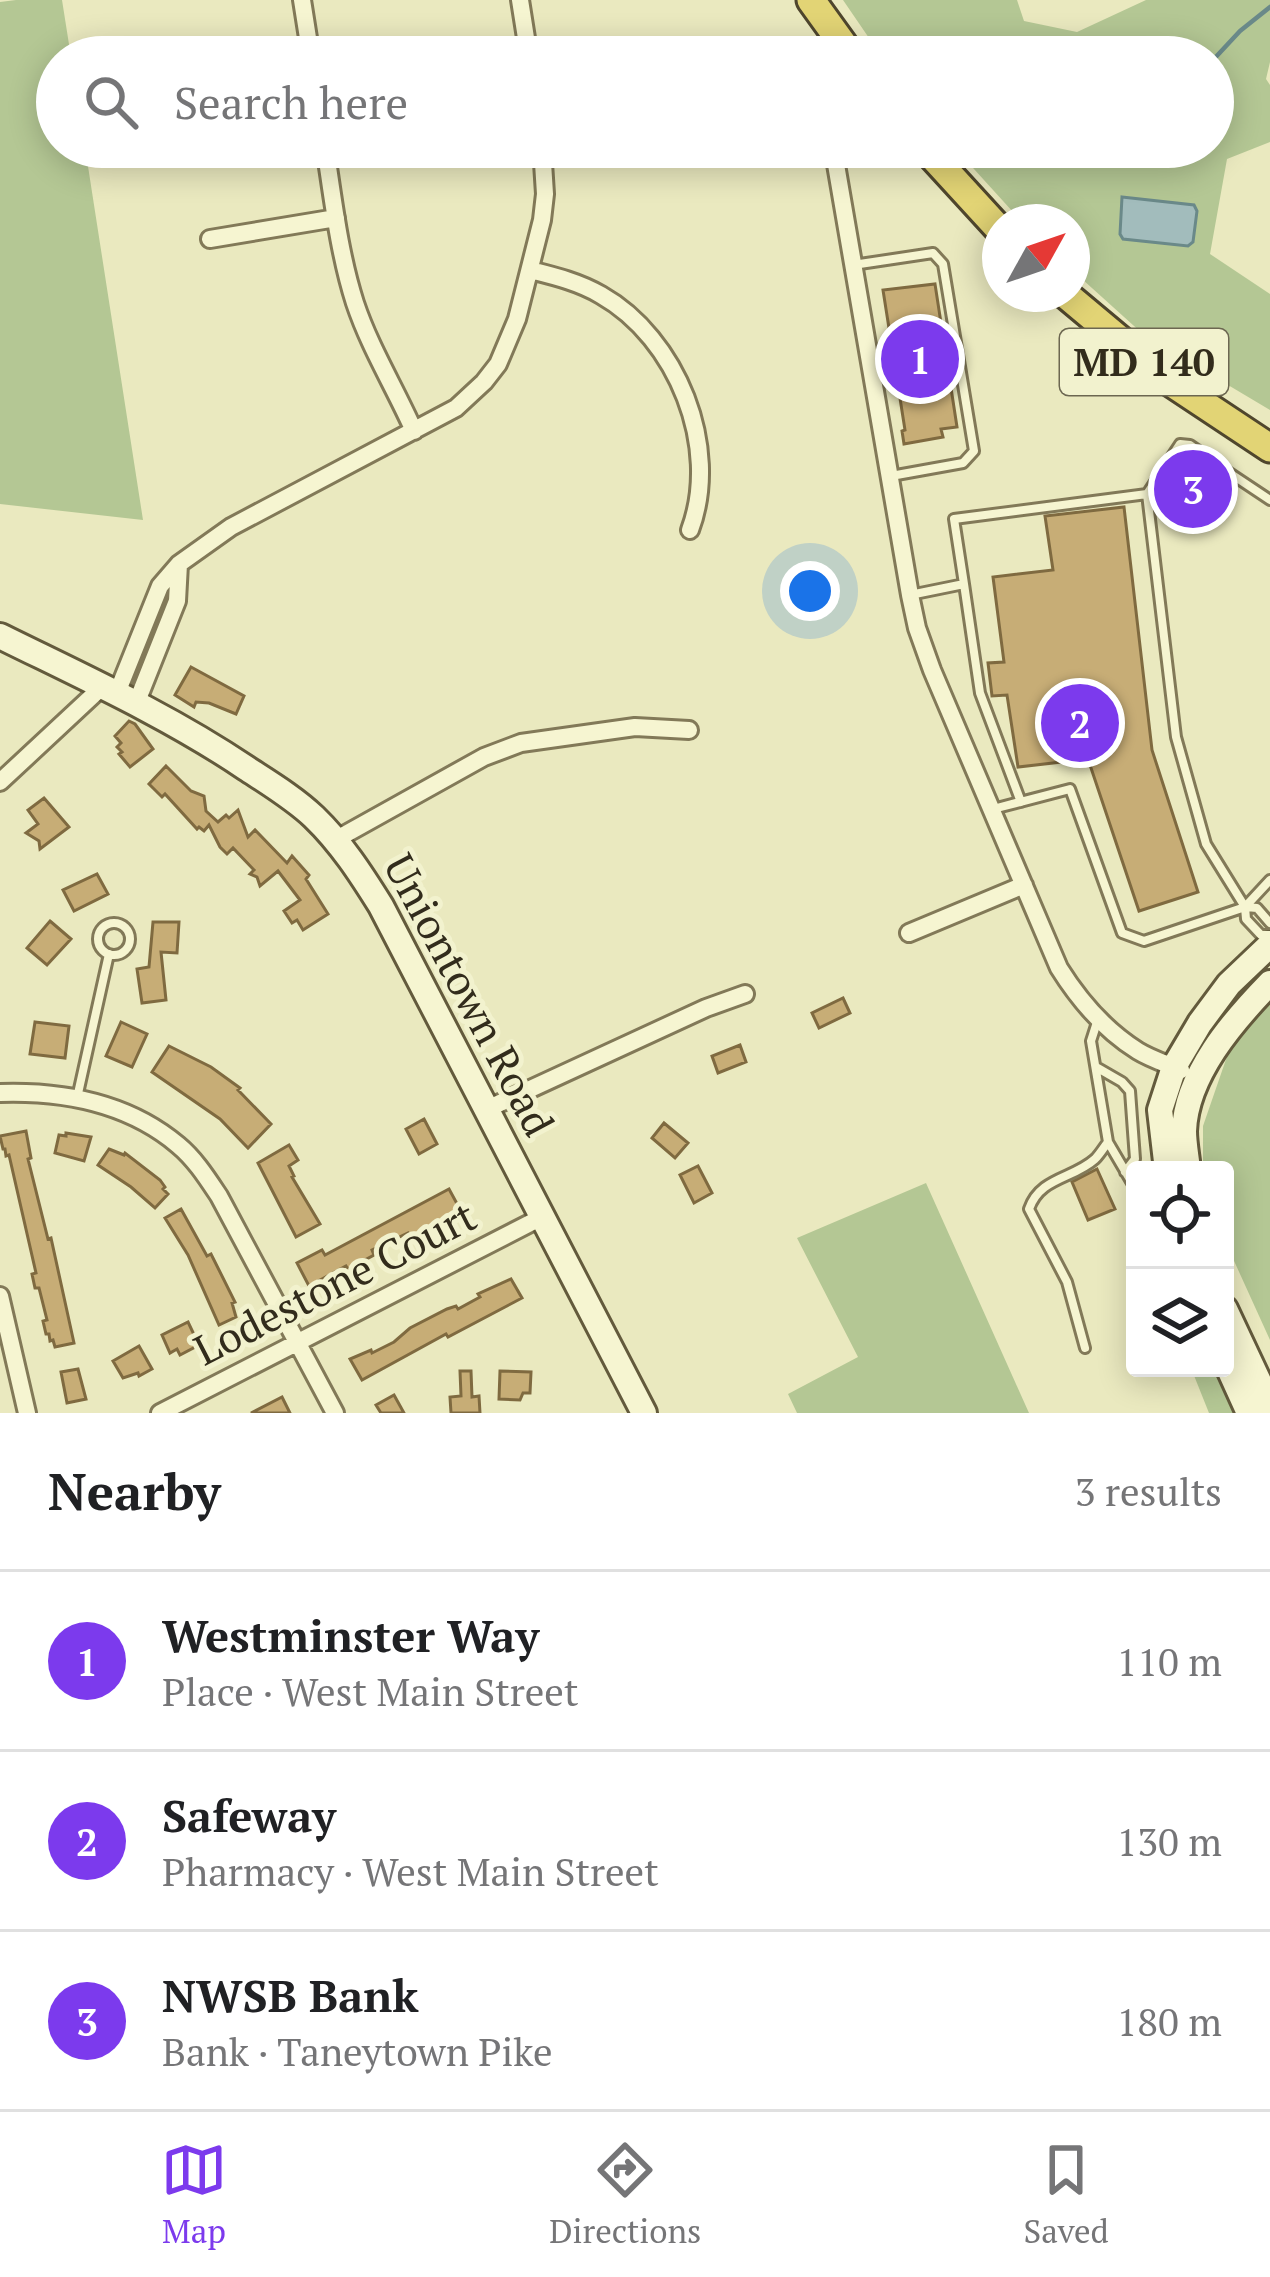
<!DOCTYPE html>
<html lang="en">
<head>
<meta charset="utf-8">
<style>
	body { margin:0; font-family:"PT Serif",serif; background:#f2f2f2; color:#202124 }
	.controls { position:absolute; right:36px; bottom:36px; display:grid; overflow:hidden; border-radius:12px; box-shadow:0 6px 30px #0003 }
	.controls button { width:108px; height:108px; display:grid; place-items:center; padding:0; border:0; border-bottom:3px solid #e0e0e0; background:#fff; color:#202124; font:60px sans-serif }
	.compass { position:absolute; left:982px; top:204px; width:108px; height:108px; border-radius:50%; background:#fff; box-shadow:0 6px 30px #0003; rotate:50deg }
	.you { position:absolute; left:810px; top:591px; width:42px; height:42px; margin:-30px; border:9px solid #fff; border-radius:50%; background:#1a73e8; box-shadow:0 0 0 18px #1a73e833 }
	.badge { display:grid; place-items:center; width:78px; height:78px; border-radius:50%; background:#7c3aed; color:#fff; font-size:39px; font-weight:700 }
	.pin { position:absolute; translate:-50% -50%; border:6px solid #fff; box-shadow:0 3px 12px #0006 }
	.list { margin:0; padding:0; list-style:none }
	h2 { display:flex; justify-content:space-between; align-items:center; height:156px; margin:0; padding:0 48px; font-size:51px }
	h2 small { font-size:39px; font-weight:400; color:#757577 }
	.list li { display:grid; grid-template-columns:78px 1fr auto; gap:36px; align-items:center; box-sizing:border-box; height:180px; padding:0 48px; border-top:3px solid #e0e0e0 }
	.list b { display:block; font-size:45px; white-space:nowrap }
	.list p { margin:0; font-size:39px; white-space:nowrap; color:#757577 }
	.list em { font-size:39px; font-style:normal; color:#757577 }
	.icon { flex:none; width:66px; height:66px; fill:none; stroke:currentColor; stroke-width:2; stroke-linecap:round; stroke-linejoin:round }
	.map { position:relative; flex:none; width:1270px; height:1413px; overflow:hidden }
	.search { position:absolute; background:#fff; box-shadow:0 6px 30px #0003; left:36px; right:36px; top:36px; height:132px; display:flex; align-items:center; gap:30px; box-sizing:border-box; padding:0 42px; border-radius:66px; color:#757577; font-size:45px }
	.sheet { height:696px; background:#fff }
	nav { display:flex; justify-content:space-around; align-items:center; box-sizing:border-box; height:168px; border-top:3px solid #e0e0e0; background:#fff; font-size:33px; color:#757577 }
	nav a { display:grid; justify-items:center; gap:6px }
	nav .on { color:#7c3aed }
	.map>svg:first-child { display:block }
	.green { fill:#b4c794 }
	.water { fill:#a2bcbc; stroke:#6a8989; stroke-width:3 }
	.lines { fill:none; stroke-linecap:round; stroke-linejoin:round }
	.stream { stroke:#6a8989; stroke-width:4.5 }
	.building { fill:#c7ad76; stroke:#7f6a40; stroke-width:3 }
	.service-casing { stroke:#827958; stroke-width:14 }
	.minor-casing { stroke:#827958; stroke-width:22 }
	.secondary-casing { stroke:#635a3c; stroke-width:30 }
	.trunk-casing { stroke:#4f462d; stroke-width:33 }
	.service { stroke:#f6f5d1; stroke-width:8 }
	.minor { stroke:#f6f5d1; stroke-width:16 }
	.secondary { stroke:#f6f5d1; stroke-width:24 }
	.trunk { stroke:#e2d475; stroke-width:27 }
	.labels { text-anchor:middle; stroke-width:10; stroke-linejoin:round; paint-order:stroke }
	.shield { fill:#f2f2ce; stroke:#6c6751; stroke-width:3 }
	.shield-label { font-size:39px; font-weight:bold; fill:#322c1c }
	.street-label { font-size:42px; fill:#322c1c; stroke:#f2f2ce }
</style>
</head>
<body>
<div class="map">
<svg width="1270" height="1413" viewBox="0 0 1270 1413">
	<rect width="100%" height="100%" fill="#eae9bf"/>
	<path class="green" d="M16 0H62L71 57H57V147H85L143 520 0 504V2Z
		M843 0H1017L1024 21 1077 32 1146 0H1270V62L1266 79 1270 85V142L1227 159 1210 254 1270 294V410L1144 335 1072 270V222H1022L954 147H1213V57H882Z
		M292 36 296 57H158Z
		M1270 1001V1340L1225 1241V1170H1203V1126L1232 1042Z
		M926 1183 1029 1413H797L788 1394 858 1357 797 1238Z
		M1191 1368H1218L1240 1413H1209Z"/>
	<path class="water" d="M1122 197 1194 205 1197 211 1193 242 1188 246 1123 239 1120 234Z"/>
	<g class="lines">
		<path class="stream" d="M1213 60 1240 31 1270 7"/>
	</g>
	<path class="building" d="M935 284 957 427 941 429 943 437 904 444 902 431 905 430 883 290Z
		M1182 465 1219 489 1204 512 1167 489Z
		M1124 507 1152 750 1198 892 1139 911 1088 759 1018 767 1007 695 992 696 988 663 1004 662 993 577 1053 570 1045 516Z
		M191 667 244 696 236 714 209 703 196 702 194 707 175 695Z
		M129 721 135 724 153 749 130 767 119 754 122 752 117 747 121 743 115 736Z
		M166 766 191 791 204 796 206 811 218 822 226 815 229 818 238 810 248 837 255 830 287 863 292 856 309 875 306 879 328 914 303 930 297 920 292 923 284 911 300 900 278 871 260 886 257 877 250 874 254 870 233 848 227 854 220 847 209 825 204 831 199 827 197 829 165 794 162 797 149 784Z
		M44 798 69 827 40 849 39 841 26 833 38 824 28 810Z
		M97 874 108 894 74 911 63 890Z
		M50 921 71 939 47 965 27 948Z
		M153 922H179L177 953 161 952 166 1000 142 1003 137 969 149 967Z
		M843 998 850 1013 819 1028 812 1013Z
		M35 1022 69 1026 65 1058 30 1054Z
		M121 1022 147 1034 132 1067 106 1056Z
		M740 1045 746 1062 718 1073 712 1056Z
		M169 1046 211 1067 240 1088 238 1090 271 1124 248 1148 220 1119 152 1072Z
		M424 1119 437 1144 419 1154 406 1129Z
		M664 1123 688 1143 675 1158 652 1138Z
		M26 1131 31 1158 28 1159 48 1239 51 1238 74 1343 55 1347 53 1340 50 1341 49 1334H46L43 1321 47 1320 39 1288H35L32 1274 36 1273 9 1155 6 1156 5 1149H3L0 1136Z
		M66 1133 91 1137 84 1161 55 1153 59 1135 66 1136Z
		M289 1145 298 1160 289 1166 294 1176 292 1177 320 1224 296 1237 258 1163Z
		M109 1149 124 1155 125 1153 160 1180 165 1187 163 1189 168 1194 155 1208 131 1187 98 1165Z
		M698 1166 712 1193 694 1203 680 1175Z
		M1097 1169 1115 1209 1088 1220 1072 1182Z
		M449 1189 461 1211 410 1237 408 1233 372 1250 374 1255 348 1269 346 1266 309 1286 297 1263 322 1250 325 1255Z
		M181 1209 207 1256 211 1254 235 1302 232 1303 236 1317 219 1325 188 1255 165 1218Z
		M511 1279 522 1298 448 1337 446 1334 362 1380 350 1359 371 1350 372 1353 394 1342 410 1328 447 1309 456 1306 458 1309 480 1297 478 1294Z
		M188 1322 199 1345 180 1355 177 1349 170 1353 162 1335Z
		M139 1346 152 1369 139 1376 138 1373 123 1378 113 1361Z
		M78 1369 86 1399 67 1403 61 1372Z
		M460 1371H471L472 1397 479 1396 480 1413H451L450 1397 461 1396Z
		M500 1371 531 1372 530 1393H523L520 1400 499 1399Z
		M394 1395 404 1413H381L376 1405Z
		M282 1397 290 1413H251Z"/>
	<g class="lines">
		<defs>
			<path id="service" d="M853 265 933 253 943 264 974 451 963 463 891 476
				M1203 454 1190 445 1180 444 1147 494 1176 737 1206 844 1245 907 1246 919 1261 935H1269
				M1219 466 1270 500
				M964 584 980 693 1021 802
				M910 595 964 584 954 519 1147 494
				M993 809 1070 789 1122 933 1144 941 1245 907 1270 880
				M1246 907 1257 908 1270 923
				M98 939a16 16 0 1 1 32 0a16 16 0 1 1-32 0Z
				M1098 1019 1091 1041 1108 1142 1135 1188
				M1096 1067 1122 1082 1130 1091 1135 1159 1125 1172
				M77 1098 109 954
				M1085 1348 1067 1282 1029 1209C1040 1177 1073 1179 1095 1159 1100 1154 1104 1147 1108 1142"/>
			<path id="minor" d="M302 0 311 57
				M520 0 529 57
				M325 147C333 199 339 253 355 303 370 348 395 388 414 431
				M833 147 910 595 917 628 932 670 1059 968C1079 1000 1106 1031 1138 1051 1151 1059 1167 1064 1181 1070
				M210 239 336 218
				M530 270C554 276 579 282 601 295 677 338 721 447 690 530
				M117 693 160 586 179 564 231 527 456 408 484 382 498 364 517 319 542 220 545 194 542 147
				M136 704 177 601 179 564
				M0 782 103 686
				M335 840 484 757 521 743 635 727 689 730
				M909 933 1024 885
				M0 1093C63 1091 128 1103 178 1145 195 1159 207 1178 219 1196L335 1413
				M487 1109 706 1008 745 994
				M0 1296 27 1413
				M160 1413 542 1217"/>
			<path id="secondary" d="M0 636C83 677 169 716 246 768 269 783 294 798 314 817 341 843 361 874 381 906L644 1413
				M1167 1170 1160 1110 1174 1067 1200 1023 1229 984 1270 945
				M1188 1170C1187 1158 1184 1144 1184 1131 1186 1075 1233 1021 1270 983
				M1225 1309 1270 1405
				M1225 1360 1249 1413"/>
			<path id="trunk" d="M811 0 852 57
				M924 147 1000 230
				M1065 294 1169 381 1270 448"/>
		</defs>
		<use href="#service" class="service-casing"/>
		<use href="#minor" class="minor-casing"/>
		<use href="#secondary" class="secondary-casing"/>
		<use href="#trunk" class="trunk-casing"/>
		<use href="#service" class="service"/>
		<use href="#minor" class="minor"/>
		<use href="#secondary" class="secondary"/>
		<use href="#trunk" class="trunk"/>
	</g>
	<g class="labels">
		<rect class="shield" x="1060" y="329" width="168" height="66" rx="9"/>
		<g class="shield-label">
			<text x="1144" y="376">MD 140</text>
		</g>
		<g class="street-label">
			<text transform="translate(469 995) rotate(62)" y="15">Uniontown Road</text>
			<text transform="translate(335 1283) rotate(-27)" y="15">Lodestone Court</text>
		</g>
	</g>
</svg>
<div class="controls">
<button><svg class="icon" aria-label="locate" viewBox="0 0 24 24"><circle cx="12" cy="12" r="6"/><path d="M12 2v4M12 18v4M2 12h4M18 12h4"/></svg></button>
<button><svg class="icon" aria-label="layers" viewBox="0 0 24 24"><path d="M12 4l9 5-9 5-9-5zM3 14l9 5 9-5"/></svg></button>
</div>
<svg class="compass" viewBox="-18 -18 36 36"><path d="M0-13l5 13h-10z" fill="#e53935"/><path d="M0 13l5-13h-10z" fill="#757577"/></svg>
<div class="you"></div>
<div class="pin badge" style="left:920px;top:359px">1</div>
<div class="pin badge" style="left:1080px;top:723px">2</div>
<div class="pin badge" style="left:1193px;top:489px">3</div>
<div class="search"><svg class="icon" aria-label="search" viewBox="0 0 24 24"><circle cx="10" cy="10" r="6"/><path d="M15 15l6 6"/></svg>Search here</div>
</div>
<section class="sheet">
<h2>Nearby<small>3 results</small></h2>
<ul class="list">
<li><span class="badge">1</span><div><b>Westminster Way</b><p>Place · West Main Street</p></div><em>110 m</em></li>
<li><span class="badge">2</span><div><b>Safeway</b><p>Pharmacy · West Main Street</p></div><em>130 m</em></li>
<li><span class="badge">3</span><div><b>NWSB Bank</b><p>Bank · Taneytown Pike</p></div><em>180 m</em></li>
</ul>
</section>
<nav>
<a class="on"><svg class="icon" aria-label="map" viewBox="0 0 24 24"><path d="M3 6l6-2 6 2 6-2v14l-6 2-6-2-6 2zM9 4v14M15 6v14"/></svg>Map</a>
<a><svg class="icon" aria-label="directions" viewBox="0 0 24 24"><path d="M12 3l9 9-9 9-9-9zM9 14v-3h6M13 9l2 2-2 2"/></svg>Directions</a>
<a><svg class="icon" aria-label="saved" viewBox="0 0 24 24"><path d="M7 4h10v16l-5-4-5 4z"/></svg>Saved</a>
</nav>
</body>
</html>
